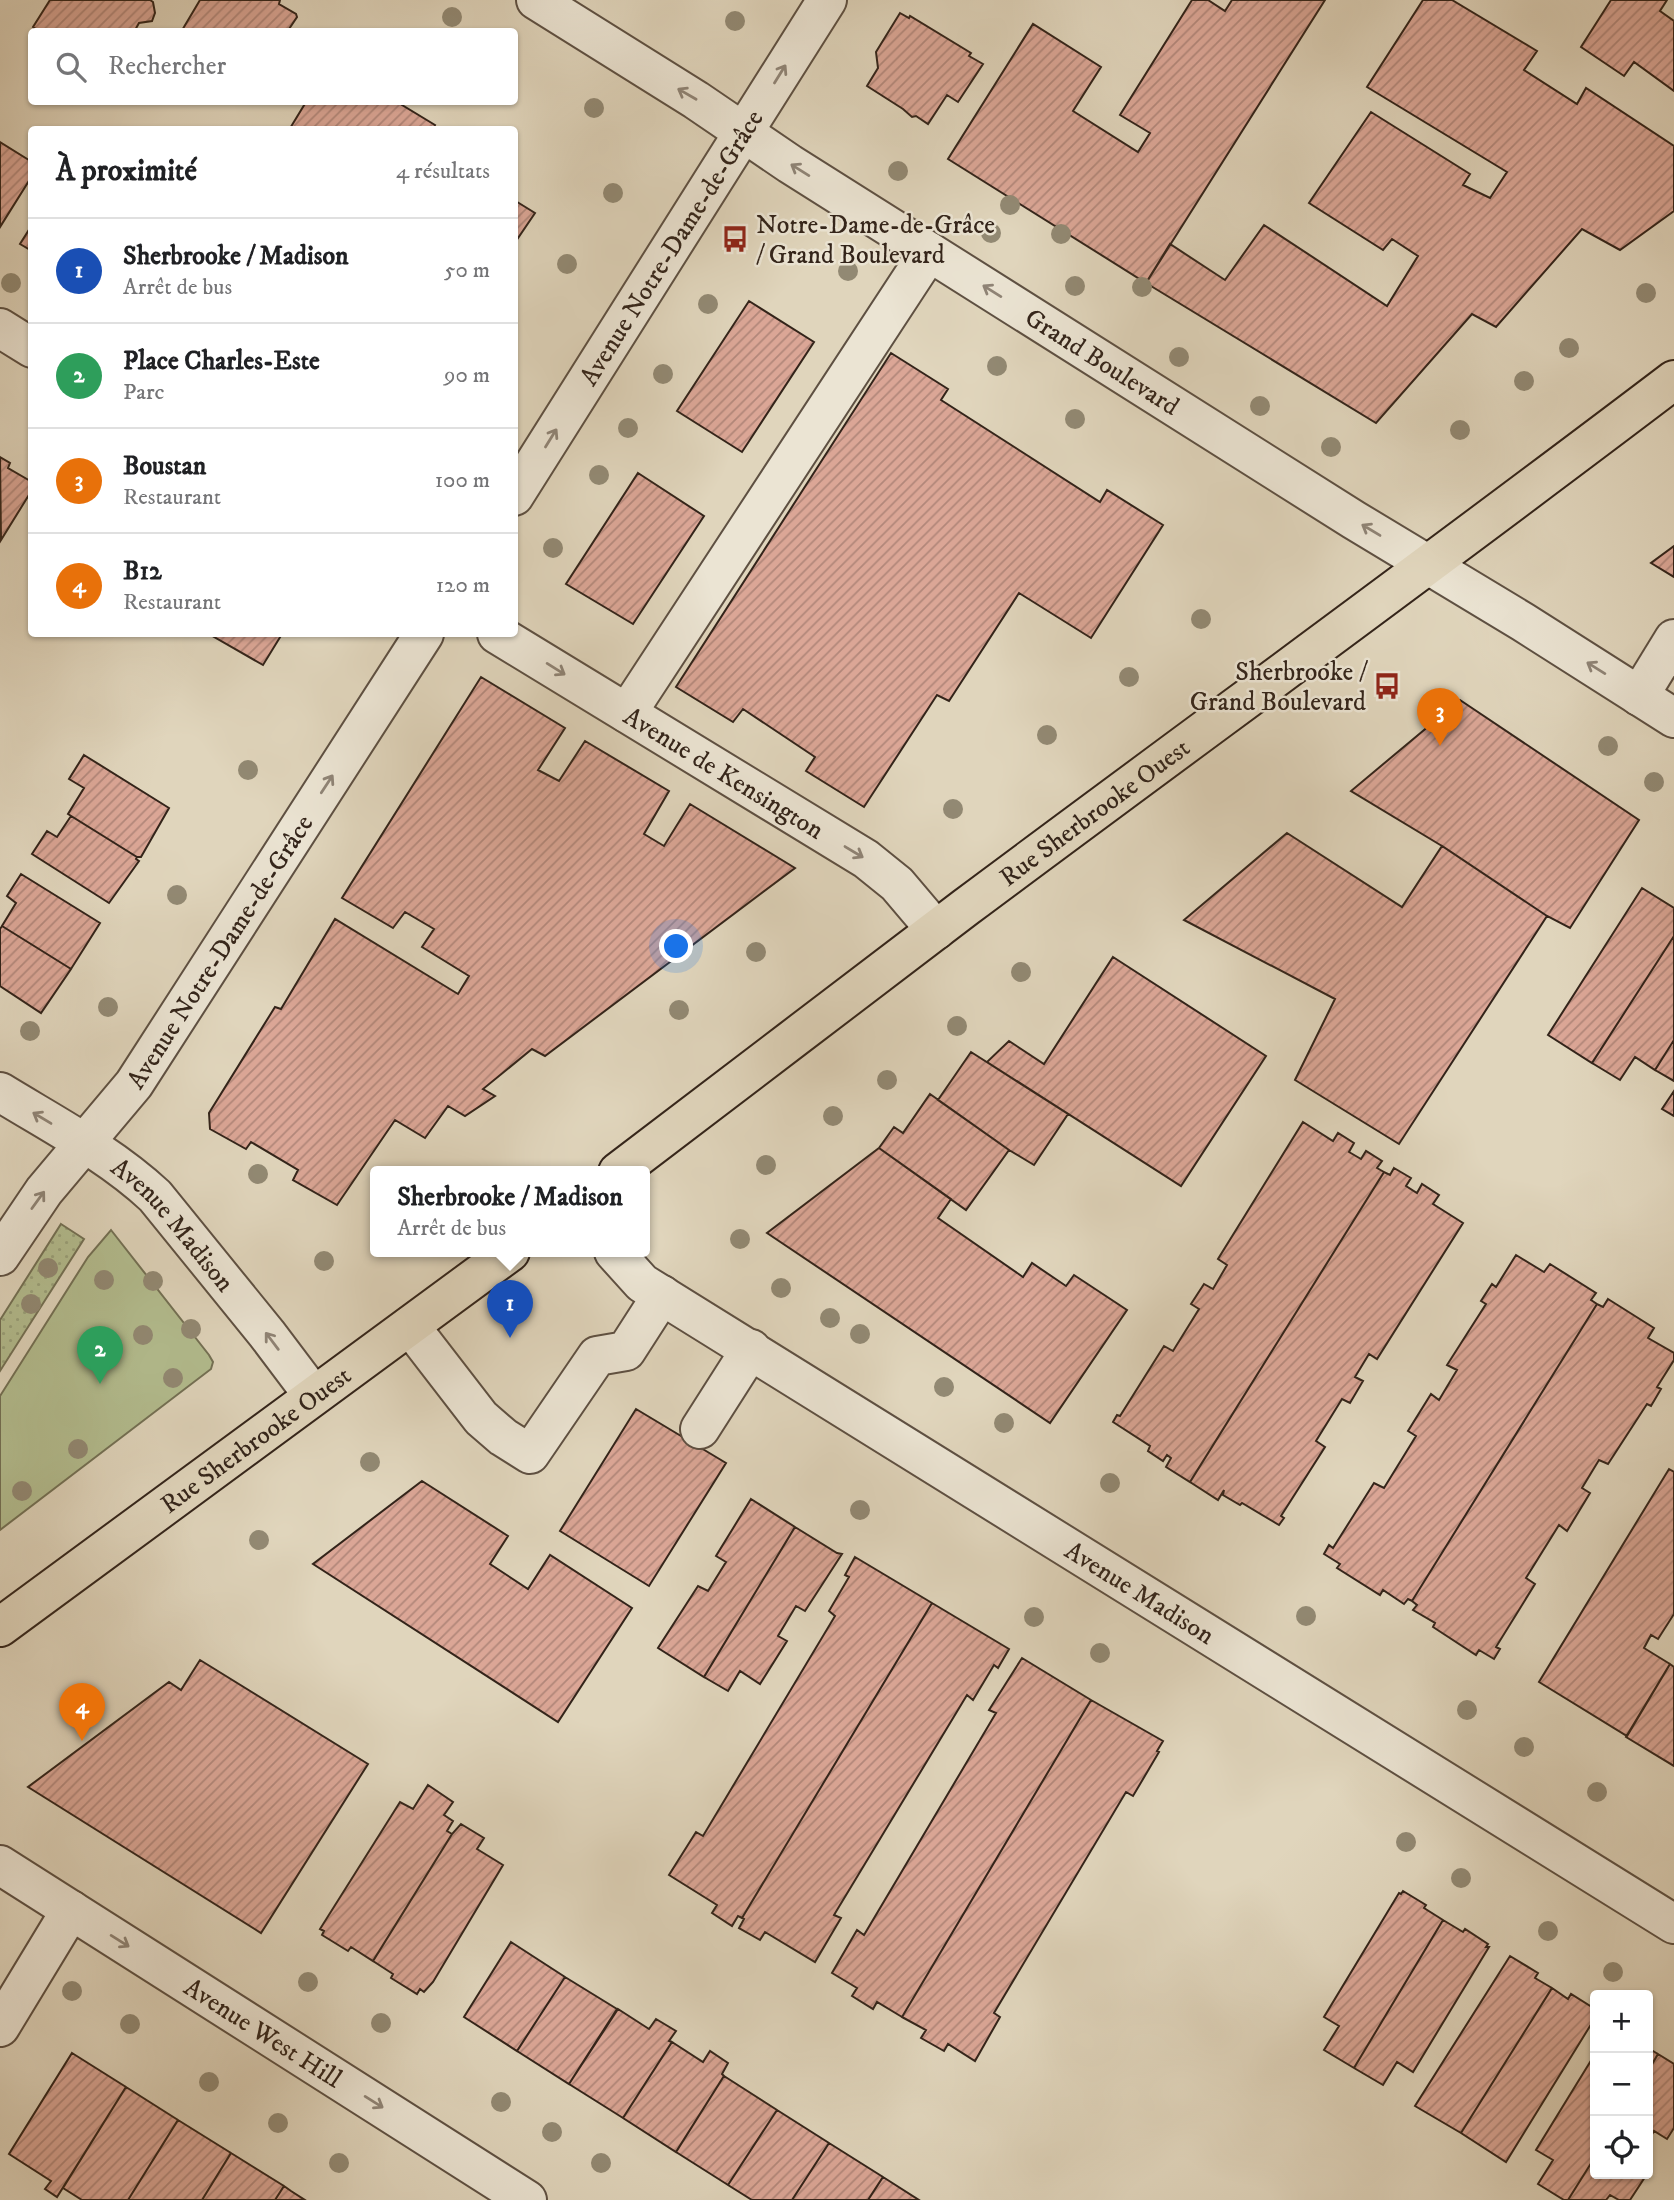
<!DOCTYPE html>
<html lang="fr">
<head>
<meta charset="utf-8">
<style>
	body { margin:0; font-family:"IM FELL DW Pica",serif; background:#f2f2f2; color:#202124 }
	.controls { position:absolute; right:21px; bottom:21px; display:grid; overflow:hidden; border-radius:7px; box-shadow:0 2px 5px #0004 }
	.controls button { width:63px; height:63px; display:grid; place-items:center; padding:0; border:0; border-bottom:2px solid #e0e0e0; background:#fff; color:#202124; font:35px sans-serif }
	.you { position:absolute; left:677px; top:947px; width:24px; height:24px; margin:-18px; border:5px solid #fff; border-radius:50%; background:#1a73e8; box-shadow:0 0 0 10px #1a73e833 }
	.badge { display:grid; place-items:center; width:46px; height:46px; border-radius:50%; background:#1a73e8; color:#fff; font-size:23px; font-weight:700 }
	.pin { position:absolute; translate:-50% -58px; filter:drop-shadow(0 2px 4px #0008) }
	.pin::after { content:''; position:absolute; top:37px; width:24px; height:21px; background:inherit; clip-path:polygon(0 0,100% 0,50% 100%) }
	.popup { position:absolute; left:370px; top:1166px; width:280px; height:91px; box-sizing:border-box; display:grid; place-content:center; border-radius:7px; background:#fff; filter:drop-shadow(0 2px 5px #0005); font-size:23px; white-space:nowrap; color:#757577 }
	.popup b { font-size:26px; color:#202124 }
	.popup::after { content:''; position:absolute; left:50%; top:100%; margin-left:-14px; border:14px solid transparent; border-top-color:#fff }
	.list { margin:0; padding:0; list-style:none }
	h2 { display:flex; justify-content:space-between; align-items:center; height:91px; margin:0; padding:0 28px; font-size:30px }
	h2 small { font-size:23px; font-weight:400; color:#757577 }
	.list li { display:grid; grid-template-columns:46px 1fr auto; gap:21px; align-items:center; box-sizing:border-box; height:105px; padding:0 28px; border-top:2px solid #e0e0e0 }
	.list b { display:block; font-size:26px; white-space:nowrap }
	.list p { margin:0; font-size:23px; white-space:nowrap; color:#757577 }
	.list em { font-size:23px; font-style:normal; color:#757577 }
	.icon { flex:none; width:38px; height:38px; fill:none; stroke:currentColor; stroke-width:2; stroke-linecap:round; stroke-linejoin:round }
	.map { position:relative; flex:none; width:1674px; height:2200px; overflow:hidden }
	.search { position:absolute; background:#fff; box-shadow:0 2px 5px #0004; left:28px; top:28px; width:490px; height:77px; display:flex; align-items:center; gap:18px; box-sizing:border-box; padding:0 24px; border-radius:7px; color:#757577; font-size:26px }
	.panel { position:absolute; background:#fff; box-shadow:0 2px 5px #0004; left:28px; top:126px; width:490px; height:511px; border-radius:7px }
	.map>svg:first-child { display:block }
	.grass { fill:url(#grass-dots); stroke:#737054; stroke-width:2 }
	.green { fill:#b3bd8f; stroke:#737054; stroke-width:2 }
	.building { fill:url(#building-hatch); stroke:#33241a; stroke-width:2 }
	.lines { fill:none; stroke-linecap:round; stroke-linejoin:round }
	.minor-casing { stroke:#5e5042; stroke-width:42 }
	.major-casing { stroke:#33241a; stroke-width:42 }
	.minor { stroke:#ebe4d3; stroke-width:38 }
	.major { stroke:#e0d5bc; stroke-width:38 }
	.tree { fill:#928973 }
	.oneway { stroke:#8f8476 }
	.labels { text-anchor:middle; stroke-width:5; stroke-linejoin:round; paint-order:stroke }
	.poi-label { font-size:26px; fill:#33241a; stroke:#ebe4d3; text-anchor:start }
	.street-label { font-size:26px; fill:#33241a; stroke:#ebe4d3 }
</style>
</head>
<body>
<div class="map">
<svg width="1674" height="2200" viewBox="0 0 1674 2200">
	<defs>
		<pattern id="grass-dots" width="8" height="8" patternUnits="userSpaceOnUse" patternTransform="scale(1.75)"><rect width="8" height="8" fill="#b3bd8f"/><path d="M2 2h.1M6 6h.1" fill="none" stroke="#9aa27b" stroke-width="1.8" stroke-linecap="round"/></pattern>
		<pattern id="building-hatch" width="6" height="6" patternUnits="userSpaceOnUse" patternTransform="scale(1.75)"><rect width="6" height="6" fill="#dba696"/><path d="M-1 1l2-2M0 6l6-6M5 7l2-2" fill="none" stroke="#b2877a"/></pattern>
	</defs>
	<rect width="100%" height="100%" fill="#e0d5bc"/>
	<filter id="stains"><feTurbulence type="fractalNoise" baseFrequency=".00286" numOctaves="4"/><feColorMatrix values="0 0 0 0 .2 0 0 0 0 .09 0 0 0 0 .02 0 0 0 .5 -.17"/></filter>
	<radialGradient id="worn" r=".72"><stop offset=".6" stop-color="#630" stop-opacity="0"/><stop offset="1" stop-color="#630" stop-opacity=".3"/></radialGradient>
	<path class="grass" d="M61 1224 84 1239 0 1371V1320Z"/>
	<path class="green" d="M111 1230 209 1355 213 1362 211 1369 0 1530V1396L88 1257Z"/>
	<path class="building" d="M50 0H150L153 2 155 13 152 21 139 23 134 32H40L33 27Z
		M200 0H280L279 4 296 14 297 17 287 32H181Z
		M1192 0H1208L1225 11 1232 0H1325L1146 283 948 159 1033 24 1101 67 1073 111 1138 152 1150 133 1120 115Z
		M1423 0H1452L1537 51 1524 70 1577 104 1586 88 1674 146V211L1620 250 1582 229 1496 327 1472 314 1376 423 1146 283 1170 244 1225 280 1264 225 1387 306 1418 256 1392 239 1383 250 1309 203 1371 112 1470 174 1463 185 1490 198 1507 172 1367 87Z
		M1611 0H1667L1660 11 1674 21V91L1634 62 1624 76 1581 47Z
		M900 13 909 18 910 16 971 53 969 56 983 64 958 102 947 95 928 124 916 116 912 117 903 109 867 86 878 68 876 52Z
		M306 102H397L435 125 432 130H289Z
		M0 142 32 162V176L0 227Z
		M514 200 535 213 514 244Z
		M32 225V251L20 244Z
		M749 301 814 342 742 452 677 411Z
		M891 353 948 389 941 400 1100 502 1107 490 1163 525 1091 638 1019 593 949 701 937 695 864 807 806 771 815 757 743 709 733 722 676 687Z
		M0 457 10 463 8 468 32 482V490L1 540Z
		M638 473 704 516 633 624 566 584Z
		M1674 546V577L1651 563Z
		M209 634H282L263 665Z
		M481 677 565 728 538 770 559 781 585 741 669 791 644 834 664 846 690 804 795 868 545 1056 532 1049 483 1089 495 1096 465 1116 448 1106 425 1138 395 1120 337 1205 293 1180 298 1170 251 1142 246 1149 210 1129 209 1113 275 1007 281 1009 335 919 458 994 469 976 422 947 434 929 405 912 393 928 342 898Z
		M1460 700 1639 820 1570 928 1547 916 1442 846 1351 791Z
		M84 755 169 808 141 857H137L68 814 84 788 69 779Z
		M71 816 137 857 136 859 139 861 109 903 32 854 47 831 57 837Z
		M1287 833 1402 907 1442 846 1547 916 1399 1144 1295 1080 1335 999 1184 920Z
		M21 874 100 923 71 969 2 926 16 903 7 896Z
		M1642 888 1674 908V936L1592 1063 1548 1035Z
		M2 926 71 969 41 1013 0 986V929Z
		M1674 936V1040L1655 1070 1635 1057 1620 1080 1592 1063Z
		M1113 957 1266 1056 1181 1186 987 1062 1009 1041 1044 1064Z
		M1674 1040V1081L1655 1070Z
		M971 1052 1068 1114 1034 1165 1009 1150 938 1100Z
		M1674 1091V1116L1662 1109Z
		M930 1094 1009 1150 966 1210 879 1148 894 1127 903 1133Z
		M1303 1122 1333 1141 1338 1133 1354 1143 1349 1152 1361 1159 1366 1151 1382 1161 1377 1168 1384 1172 1190 1482 1166 1467 1171 1458 1167 1455 1163 1461 1148 1451 1150 1446 1113 1422 1117 1415 1120 1416 1164 1346 1173 1351 1199 1309 1191 1304 1204 1284 1213 1289 1227 1265 1218 1259Z
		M879 1148 951 1199 938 1218 1023 1277 1032 1263 1066 1286 1074 1275 1127 1310 1050 1423 767 1233Z
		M1394 1168 1411 1178 1406 1186 1417 1193 1422 1184 1439 1195 1433 1204 1463 1223 1377 1359 1369 1354 1355 1377 1363 1381 1350 1403 1342 1399 1316 1441 1325 1447 1281 1516 1284 1518 1279 1525 1242 1503 1240 1505 1223 1495 1224 1490 1218 1500 1190 1482 1384 1172 1390 1175Z
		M1516 1255 1544 1272 1550 1264 1596 1293 1591 1300 1597 1304 1412 1601 1408 1599 1404 1604 1383 1590 1380 1595 1337 1568 1340 1564 1324 1554 1329 1545 1333 1548 1374 1483 1384 1488 1416 1436 1408 1431 1431 1394 1439 1400 1457 1370 1447 1365 1486 1304 1481 1301 1492 1284 1496 1287Z
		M1608 1299 1654 1328 1648 1338 1674 1353V1360L1657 1387 1661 1389 1651 1406 1647 1404 1608 1464 1599 1460 1582 1488 1590 1493 1567 1531 1559 1525 1526 1578 1535 1584 1496 1647 1500 1649 1494 1659 1479 1650 1476 1655 1433 1627 1435 1623 1413 1610 1417 1605 1412 1601 1597 1304 1603 1307Z
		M636 1409 726 1463 649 1586 560 1531Z
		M1669 1469 1674 1472V1614L1658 1639 1651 1635 1644 1648 1670 1664 1627 1736 1539 1682Z
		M422 1481 508 1536 490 1564 528 1589 550 1555 632 1608 558 1722 313 1564Z
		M751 1499 795 1527 704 1677 658 1648 698 1586 708 1591 726 1562 716 1556Z
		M795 1527 837 1553 842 1554 805 1611 796 1606 778 1636 787 1641 760 1684 740 1671 728 1691 704 1677Z
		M855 1557 932 1603 742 1918 738 1916 732 1926 712 1913 717 1905 669 1875 696 1832 703 1836 835 1616 829 1611 849 1577 845 1575Z
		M932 1603 1009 1649 998 1668 994 1665 973 1700 967 1695 834 1915 841 1918 815 1962 765 1932 760 1940 739 1928 744 1919 742 1918Z
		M1022 1658 1091 1700 902 2017 877 2002 873 2009 852 1996 857 1988 832 1973 857 1930 864 1935 996 1713 989 1710Z
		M200 1660 368 1764 261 1933 28 1787 169 1682 181 1690Z
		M1670 1664 1674 1667V1766L1626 1737Z
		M1091 1700 1163 1741 1157 1751 1159 1752 1133 1796 1126 1792 994 2013 1000 2017 975 2061 948 2044 944 2051 921 2038 926 2030 902 2017Z
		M428 1785 453 1802 444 1815 453 1821 447 1831 452 1834 373 1961 351 1947 348 1951 322 1935 324 1931 320 1929 400 1802 413 1809Z
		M461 1824 484 1838 477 1849 503 1865 433 1982 424 1992 420 1989 417 1994 391 1978 393 1974 373 1961 452 1834Z
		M1403 1891 1426 1905 1424 1908 1443 1920 1354 2068 1324 2050 1339 2026 1324 2017 1399 1893 1401 1894Z
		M1443 1920 1463 1932 1465 1929 1488 1944 1486 1947H1489L1413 2072 1397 2062 1383 2085 1354 2068Z
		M511 1942 565 1977 517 2051 464 2017Z
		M1510 1956 1538 1973 1535 1978 1552 1988 1461 2133 1415 2106Z
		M565 1977 617 2009 569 2084 517 2051Z
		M1552 1988 1568 1999 1571 1994 1595 2009V2018L1506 2162 1461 2133Z
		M618 2009 649 2029 656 2019 676 2031 669 2041 672 2042 623 2118 569 2084Z
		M672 2042 703 2062 710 2051 728 2063 722 2074 724 2076 676 2152 623 2118Z
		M1648 2048 1658 2054 1648 2071Z
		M72 2053 126 2087 57 2197 45 2189 51 2181 9 2154Z
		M1595 2054V2157L1568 2200H1564L1538 2184 1553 2160 1536 2150Z
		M1658 2054 1674 2064V2128L1667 2139 1654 2131 1648 2141V2071Z
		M724 2076 777 2110 728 2185 676 2152Z
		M126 2087 178 2120 128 2200H82L63 2188Z
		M777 2110 829 2143 792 2200H752L728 2185Z
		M178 2120 231 2153 202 2200H128Z
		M829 2143 883 2177 868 2200H792Z
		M231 2153 284 2186 275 2200H202Z
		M1595 2157V2174H1647L1630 2200H1619L1610 2195 1606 2200H1568Z
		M883 2177 919 2200H868Z
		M284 2186 291 2191 305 2200H275Z"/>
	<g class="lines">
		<defs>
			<g id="minor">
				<path id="s1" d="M536 0 696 100 790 164 1354 520 1523 622 1674 718"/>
				<path d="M0 328 32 348"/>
				<path id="s2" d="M514 496 827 0"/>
				<path id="s3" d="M497 634 866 859 897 884 936 930"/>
				<path d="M1639 696 1674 639"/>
				<path d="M627 713 929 252"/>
				<path id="s4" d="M0 1092C52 1124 110 1154 155 1196L267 1334 313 1395"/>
				<path id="s5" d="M614 1252 642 1283 1674 1924"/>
				<path id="s6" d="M0 1256 44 1191 134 1084 424 634"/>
				<path d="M410 1326 481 1418 503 1437 530 1454 597 1356 626 1351 662 1295"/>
				<path d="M700 1429 751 1349"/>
				<path id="s7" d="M0 1865 527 2200"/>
				<path d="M0 2027 71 1910"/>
			</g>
			<g id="major">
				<path id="s8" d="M618 1172C734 1084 850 995 966 907 1202 731 1440 558 1674 380"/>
				<path id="s9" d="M0 1627 510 1252"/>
			</g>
		</defs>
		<use href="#minor" class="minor-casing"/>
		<use href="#major" class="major-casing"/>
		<use href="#minor" class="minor"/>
		<use href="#major" class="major"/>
	</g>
	<g class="tree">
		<circle cx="452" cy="17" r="10"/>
		<circle cx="735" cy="21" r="10"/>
		<circle cx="594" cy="108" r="10"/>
		<circle cx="898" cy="171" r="10"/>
		<circle cx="613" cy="193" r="10"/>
		<circle cx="1010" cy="205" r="10"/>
		<circle cx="991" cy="233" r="10"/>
		<circle cx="1061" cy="234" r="10"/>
		<circle cx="567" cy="264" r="10"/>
		<circle cx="848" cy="271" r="10"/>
		<circle cx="11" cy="283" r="10"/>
		<circle cx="1075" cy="286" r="10"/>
		<circle cx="1142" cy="287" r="10"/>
		<circle cx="1646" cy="293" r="10"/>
		<circle cx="708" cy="304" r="10"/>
		<circle cx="1569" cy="348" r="10"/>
		<circle cx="1179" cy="357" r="10"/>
		<circle cx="997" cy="366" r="10"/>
		<circle cx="663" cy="374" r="10"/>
		<circle cx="1524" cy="381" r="10"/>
		<circle cx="1260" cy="406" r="10"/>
		<circle cx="1075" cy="419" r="10"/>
		<circle cx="628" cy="428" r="10"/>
		<circle cx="1460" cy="430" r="10"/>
		<circle cx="1331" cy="447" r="10"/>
		<circle cx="599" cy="475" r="10"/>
		<circle cx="553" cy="548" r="10"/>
		<circle cx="1201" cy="619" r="10"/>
		<circle cx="1129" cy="677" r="10"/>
		<circle cx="1047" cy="735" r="10"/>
		<circle cx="1608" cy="746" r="10"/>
		<circle cx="248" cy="770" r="10"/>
		<circle cx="1654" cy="782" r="10"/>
		<circle cx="953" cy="809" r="10"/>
		<circle cx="177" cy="895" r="10"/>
		<circle cx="756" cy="952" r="10"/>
		<circle cx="1021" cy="972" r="10"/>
		<circle cx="108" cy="1007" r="10"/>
		<circle cx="679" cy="1010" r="10"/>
		<circle cx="957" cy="1026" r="10"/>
		<circle cx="30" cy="1031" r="10"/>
		<circle cx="887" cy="1080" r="10"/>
		<circle cx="833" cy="1116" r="10"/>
		<circle cx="766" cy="1165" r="10"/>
		<circle cx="258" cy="1174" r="10"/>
		<circle cx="740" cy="1239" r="10"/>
		<circle cx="324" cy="1261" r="10"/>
		<circle cx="48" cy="1268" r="10"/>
		<circle cx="104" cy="1280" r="10"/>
		<circle cx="153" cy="1281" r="10"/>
		<circle cx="781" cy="1288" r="10"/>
		<circle cx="31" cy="1304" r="10"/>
		<circle cx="830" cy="1318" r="10"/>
		<circle cx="191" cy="1329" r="10"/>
		<circle cx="860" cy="1334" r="10"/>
		<circle cx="143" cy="1335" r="10"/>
		<circle cx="173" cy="1378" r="10"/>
		<circle cx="944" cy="1387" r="10"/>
		<circle cx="1004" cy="1423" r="10"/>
		<circle cx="78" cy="1449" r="10"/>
		<circle cx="370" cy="1462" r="10"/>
		<circle cx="1110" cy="1483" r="10"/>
		<circle cx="22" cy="1491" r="10"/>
		<circle cx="860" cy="1510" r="10"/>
		<circle cx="259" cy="1540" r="10"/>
		<circle cx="1306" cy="1616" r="10"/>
		<circle cx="1034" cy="1617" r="10"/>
		<circle cx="1100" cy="1653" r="10"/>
		<circle cx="1467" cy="1710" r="10"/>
		<circle cx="1524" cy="1747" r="10"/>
		<circle cx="1597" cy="1792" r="10"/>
		<circle cx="1406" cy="1842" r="10"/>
		<circle cx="1461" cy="1878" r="10"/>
		<circle cx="1548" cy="1931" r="10"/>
		<circle cx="1613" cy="1972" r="10"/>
		<circle cx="308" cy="1982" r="10"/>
		<circle cx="72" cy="1991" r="10"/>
		<circle cx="381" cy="2023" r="10"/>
		<circle cx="130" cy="2024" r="10"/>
		<circle cx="209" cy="2082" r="10"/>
		<circle cx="501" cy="2102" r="10"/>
		<circle cx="278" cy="2123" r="10"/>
		<circle cx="552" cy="2132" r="10"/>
		<circle cx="339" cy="2163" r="10"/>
		<circle cx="601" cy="2163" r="10"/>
	</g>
	<defs><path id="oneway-shaft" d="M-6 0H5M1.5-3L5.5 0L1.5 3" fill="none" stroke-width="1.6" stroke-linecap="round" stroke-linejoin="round" transform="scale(1.75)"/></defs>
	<g class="oneway">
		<use href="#oneway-shaft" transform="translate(780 74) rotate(-58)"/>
		<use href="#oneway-shaft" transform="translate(687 94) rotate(-150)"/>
		<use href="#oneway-shaft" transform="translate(800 170) rotate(-148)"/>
		<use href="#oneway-shaft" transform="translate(992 291) rotate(-148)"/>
		<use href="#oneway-shaft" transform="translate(551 438) rotate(-58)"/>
		<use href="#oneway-shaft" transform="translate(1371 530) rotate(-149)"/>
		<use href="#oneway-shaft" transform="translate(1596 668) rotate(-148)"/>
		<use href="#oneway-shaft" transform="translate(556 669) rotate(32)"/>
		<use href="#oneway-shaft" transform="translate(327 784) rotate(-57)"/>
		<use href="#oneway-shaft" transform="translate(854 852) rotate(31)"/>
		<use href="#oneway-shaft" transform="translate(42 1118) rotate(-149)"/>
		<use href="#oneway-shaft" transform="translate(38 1200) rotate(-54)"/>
		<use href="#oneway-shaft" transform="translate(272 1341) rotate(-127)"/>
		<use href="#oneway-shaft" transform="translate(120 1941) rotate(32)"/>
		<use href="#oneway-shaft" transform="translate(374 2102) rotate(32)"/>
	</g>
	<defs>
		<symbol id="bus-bare" viewBox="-9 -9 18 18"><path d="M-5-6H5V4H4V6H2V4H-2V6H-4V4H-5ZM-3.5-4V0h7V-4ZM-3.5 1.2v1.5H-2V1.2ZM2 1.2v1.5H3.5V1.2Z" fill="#8f2418" stroke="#ebe4d3" stroke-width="2.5" paint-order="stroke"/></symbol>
	</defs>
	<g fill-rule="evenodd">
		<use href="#bus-bare" x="716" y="220" width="38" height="38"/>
		<use href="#bus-bare" x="1368" y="667" width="38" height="38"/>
	</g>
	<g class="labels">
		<g class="poi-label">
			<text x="756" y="233">Notre-Dame-de-Grâce<tspan x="756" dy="30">/ Grand Boulevard</tspan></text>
			<text x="1366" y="680" text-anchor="end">Sherbrooke /<tspan x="1366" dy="30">Grand Boulevard</tspan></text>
		</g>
		<g class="street-label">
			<text dy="9" stroke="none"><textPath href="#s2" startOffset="294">Avenue Notre-Dame-de-Grâce</textPath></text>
			<text dy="9" stroke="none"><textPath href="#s1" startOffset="672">Grand Boulevard</textPath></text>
			<text dy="9" stroke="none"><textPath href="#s3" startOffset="266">Avenue de Kensington</textPath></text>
			<text dy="9" stroke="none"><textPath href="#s8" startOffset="597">Rue Sherbrooke Ouest</textPath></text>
			<text dy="9" stroke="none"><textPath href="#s6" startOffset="376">Avenue Notre-Dame-de-Grâce</textPath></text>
			<text dy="9" stroke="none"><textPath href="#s4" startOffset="220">Avenue Madison</textPath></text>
			<text dy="9" stroke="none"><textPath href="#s9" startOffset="317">Rue Sherbrooke Ouest</textPath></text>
			<text dy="9" stroke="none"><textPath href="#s5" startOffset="628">Avenue Madison</textPath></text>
			<text dy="9" stroke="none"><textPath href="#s7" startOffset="312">Avenue West Hill</textPath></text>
		</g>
	</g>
	<rect width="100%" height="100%" filter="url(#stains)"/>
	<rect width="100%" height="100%" fill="url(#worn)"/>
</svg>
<div class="controls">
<button>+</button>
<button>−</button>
<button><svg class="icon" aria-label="locate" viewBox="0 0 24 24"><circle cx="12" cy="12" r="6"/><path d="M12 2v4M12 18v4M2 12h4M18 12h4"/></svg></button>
</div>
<div class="you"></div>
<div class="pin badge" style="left:510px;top:1338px;background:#1a4fb4">1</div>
<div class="popup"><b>Sherbrooke / Madison</b>Arrêt de bus</div>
<div class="pin badge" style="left:100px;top:1384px;background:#2e9e5b">2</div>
<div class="pin badge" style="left:1440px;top:746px;background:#e8710a">3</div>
<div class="pin badge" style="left:82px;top:1741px;background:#e8710a">4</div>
<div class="search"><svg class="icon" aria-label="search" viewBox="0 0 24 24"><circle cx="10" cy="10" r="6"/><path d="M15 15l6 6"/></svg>Rechercher</div>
<section class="panel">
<h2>À proximité<small>4 résultats</small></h2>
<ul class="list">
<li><span class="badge" style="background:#1a4fb4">1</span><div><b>Sherbrooke / Madison</b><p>Arrêt de bus</p></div><em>50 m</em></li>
<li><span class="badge" style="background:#2e9e5b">2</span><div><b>Place Charles-Este</b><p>Parc</p></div><em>90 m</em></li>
<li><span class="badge" style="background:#e8710a">3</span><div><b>Boustan</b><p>Restaurant</p></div><em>100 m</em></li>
<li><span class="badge" style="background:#e8710a">4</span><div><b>B12</b><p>Restaurant</p></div><em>120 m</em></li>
</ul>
</section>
</div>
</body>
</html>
